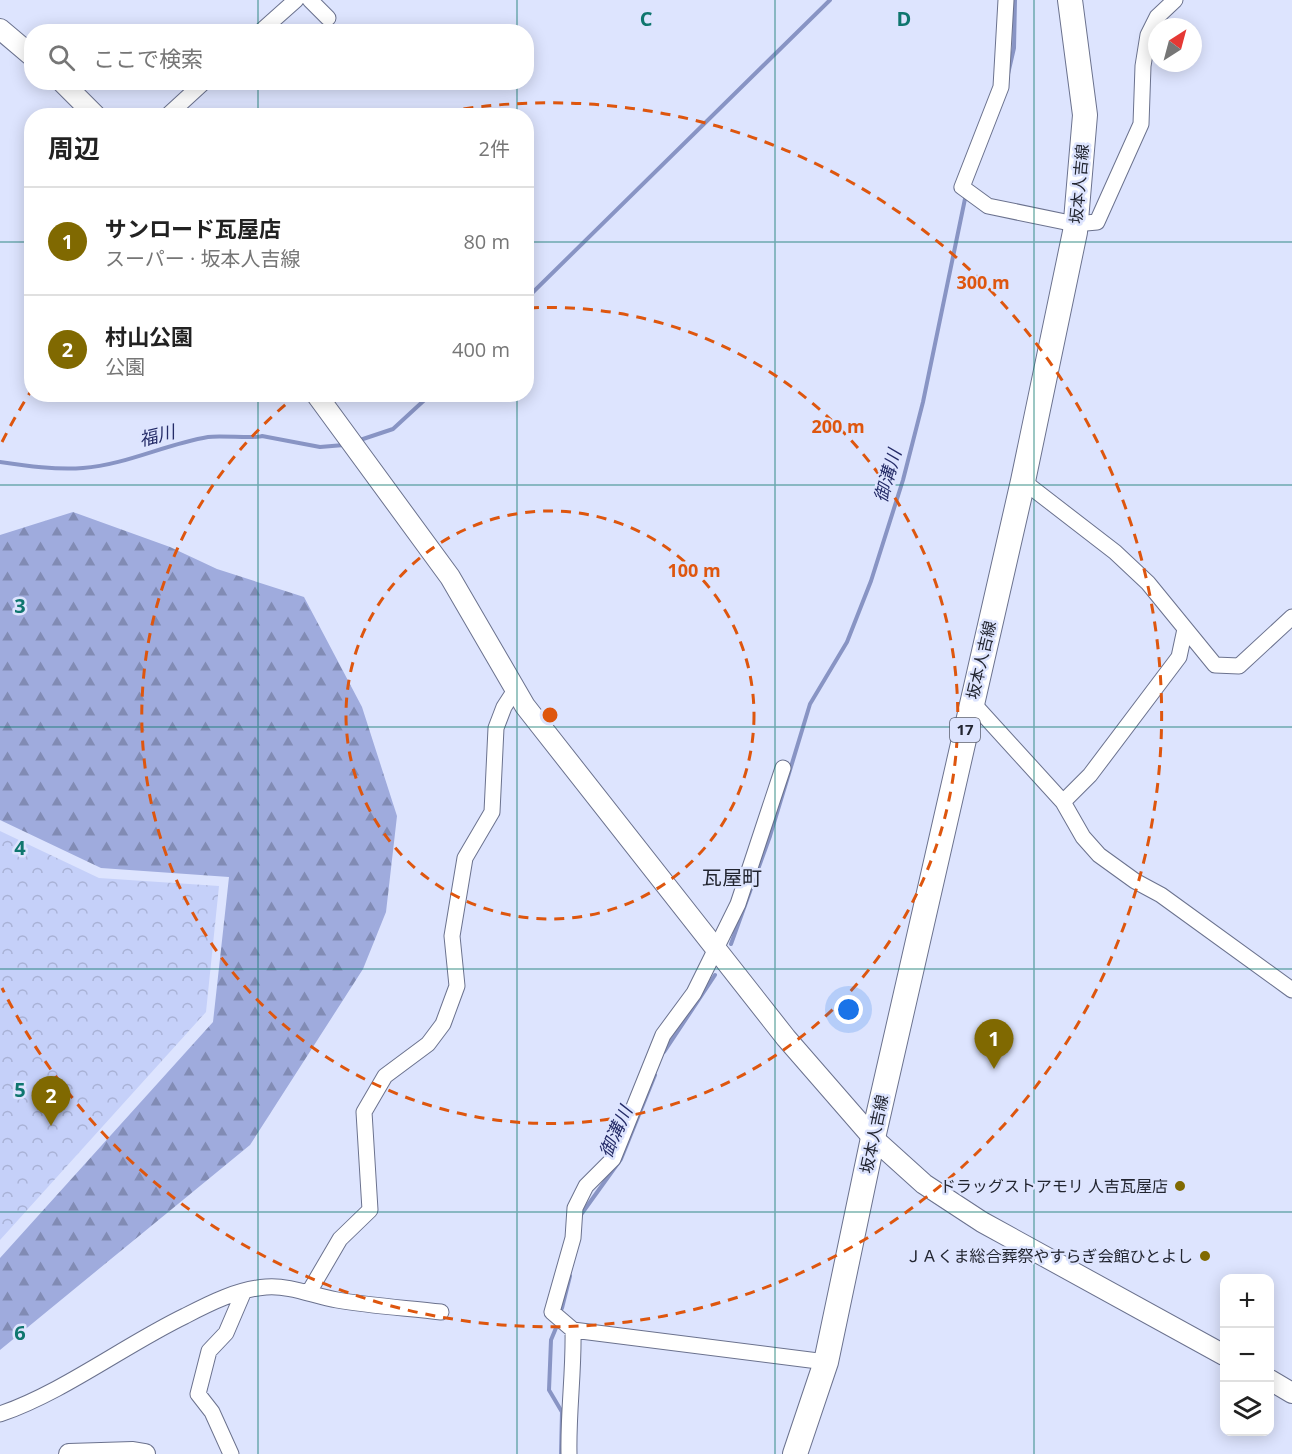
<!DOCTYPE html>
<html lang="ja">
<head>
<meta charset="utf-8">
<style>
	body { margin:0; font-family:"Open Sans","Noto Sans JP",sans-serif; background:#f2f2f2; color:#222 }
	.controls { position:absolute; right:18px; bottom:18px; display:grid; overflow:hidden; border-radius:12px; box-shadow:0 3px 15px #0003 }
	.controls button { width:54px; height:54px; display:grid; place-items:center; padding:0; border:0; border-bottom:2px solid #e0e0e0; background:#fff; color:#222; font:30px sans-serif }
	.compass { position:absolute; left:1148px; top:18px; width:54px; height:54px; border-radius:50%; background:#fff; box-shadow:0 3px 15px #0003; rotate:36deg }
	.you { position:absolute; left:849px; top:1010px; width:21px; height:21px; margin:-15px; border:4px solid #fff; border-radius:50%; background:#1a73e8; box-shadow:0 0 0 9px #1a73e833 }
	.badge { display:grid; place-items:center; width:39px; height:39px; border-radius:50%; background:#806901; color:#fff; font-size:20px; font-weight:700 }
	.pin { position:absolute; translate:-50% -50px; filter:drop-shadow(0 2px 3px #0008) }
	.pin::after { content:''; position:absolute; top:32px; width:21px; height:18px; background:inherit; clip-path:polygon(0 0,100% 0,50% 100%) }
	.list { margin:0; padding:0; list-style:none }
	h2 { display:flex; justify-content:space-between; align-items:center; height:78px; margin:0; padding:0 24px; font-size:26px }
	h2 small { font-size:20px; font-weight:400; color:#767676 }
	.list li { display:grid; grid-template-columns:39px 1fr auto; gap:18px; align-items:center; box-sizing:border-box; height:108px; padding:0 24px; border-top:2px solid #e0e0e0 }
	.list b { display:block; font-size:22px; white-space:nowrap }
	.list p { margin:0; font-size:20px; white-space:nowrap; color:#767676 }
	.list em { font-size:20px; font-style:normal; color:#767676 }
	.icon { flex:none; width:33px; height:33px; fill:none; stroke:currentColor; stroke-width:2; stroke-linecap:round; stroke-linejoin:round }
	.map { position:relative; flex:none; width:1292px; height:1454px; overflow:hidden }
	.search { position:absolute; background:#fff; box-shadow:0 3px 15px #0003; left:24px; top:24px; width:510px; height:66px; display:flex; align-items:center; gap:15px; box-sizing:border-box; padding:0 21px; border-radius:24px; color:#767676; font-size:22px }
	.panel { position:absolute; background:#fff; box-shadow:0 3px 15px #0003; left:24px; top:108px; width:510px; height:294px; border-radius:24px }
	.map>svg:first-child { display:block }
	.forest { fill:url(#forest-firs) }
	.park { fill:url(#park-crowns) }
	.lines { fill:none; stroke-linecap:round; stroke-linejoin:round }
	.stream { stroke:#8894c4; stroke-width:4 }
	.minor-casing { stroke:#6b728e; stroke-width:17 }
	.tertiary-casing { stroke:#6b728e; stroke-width:22 }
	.primary-casing { stroke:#6b728e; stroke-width:26 }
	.minor { stroke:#fff; stroke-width:15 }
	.tertiary { stroke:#fff; stroke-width:20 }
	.primary { stroke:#fff; stroke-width:24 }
	.grid { fill:none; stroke:#0f766e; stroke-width:1.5; stroke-opacity:0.55 }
	.ring { fill:none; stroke:#de560e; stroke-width:3; stroke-dasharray:10 8 }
	.poi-dot { fill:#806901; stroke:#dde4fe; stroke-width:2 }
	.labels { text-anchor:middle; stroke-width:5; stroke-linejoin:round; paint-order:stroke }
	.shield { fill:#dde4fe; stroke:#5a5e6e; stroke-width:1.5 }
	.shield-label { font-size:15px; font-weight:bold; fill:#222530 }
	.street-label { font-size:16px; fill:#222530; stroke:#dde4fe }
	.poi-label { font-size:16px; fill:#222530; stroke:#dde4fe; text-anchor:end }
	.water-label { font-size:18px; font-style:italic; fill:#252c68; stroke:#dde4fe }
	.quarter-label { font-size:20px; fill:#222530; stroke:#dde4fe }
	.grid-label { font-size:20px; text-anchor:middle; font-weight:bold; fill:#0f766e; stroke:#dde4fe; stroke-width:5; stroke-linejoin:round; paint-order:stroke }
	.centre { fill:#de560e; stroke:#dde4fe; stroke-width:3 }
	.ring-label { font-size:18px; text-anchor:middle; font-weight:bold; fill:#de560e; stroke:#dde4fe; stroke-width:5; stroke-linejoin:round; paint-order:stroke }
</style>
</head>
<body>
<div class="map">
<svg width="1292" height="1454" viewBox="0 0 1292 1454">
	<defs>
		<pattern id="forest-firs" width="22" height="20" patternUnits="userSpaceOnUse" patternTransform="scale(1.5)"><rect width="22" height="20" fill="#9fabdd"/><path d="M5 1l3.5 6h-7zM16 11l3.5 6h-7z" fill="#818bb4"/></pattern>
		<pattern id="park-crowns" width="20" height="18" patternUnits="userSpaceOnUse" patternTransform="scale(1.5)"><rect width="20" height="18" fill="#c5d0f9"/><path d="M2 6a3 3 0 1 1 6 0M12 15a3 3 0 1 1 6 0" fill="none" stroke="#a9b2d6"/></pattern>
	</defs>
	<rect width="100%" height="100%" fill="#dde4fe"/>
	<path class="forest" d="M73 512 170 547 217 569 304 597 362 707 397 816 386 912 363 969 250 1145 0 1350V1258L213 1022 229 877 101 868 0 820V535Z"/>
	<path class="park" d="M0 831 99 878 219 886 206 1012 0 1240Z"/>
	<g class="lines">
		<path class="stream" d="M1008 74 1014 48 1015 0
			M526 299 830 0
			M357 441 393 429 431 394
			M0 462C27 466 56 470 83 468 125 465 166 444 208 437 220 435 257 439 262 436L320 447 344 445
			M731 944 770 836 810 704 847 642 871 581 903 480 923 402 966 194
			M664 1052 715 975
			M580 1216 621 1159 655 1075
			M562 1308 570 1276
			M558 1323 551 1340 549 1390 562 1412 561 1454"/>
		<defs>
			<path id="minor" d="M310 0 328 18
				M1006 0 1001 87 962 187 988 206 1075 224 1097 222 1141 124 1143 66 1148 35 1157 17 1175 0
				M260 32 296 0
				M167 116 204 82
				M1023 481 1115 552 1148 583 1215 665 1239 666 1292 617
				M972 702 1063 802 1083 837 1099 855 1135 881 1161 895 1292 990
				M783 768 738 904 694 993 663 1035 613 1159 586 1186 575 1208 573 1238 552 1312 573 1330 826 1362
				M1063 802 1090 775 1179 657 1185 629
				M309 1292 340 1239 370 1210 364 1112 385 1076 428 1044 443 1024 457 986 452 936 465 858 492 812 496 728 504 707 515 690
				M0 1414C62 1393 125 1345 185 1316 210 1303 238 1289 266 1287 290 1285 314 1296 337 1300 371 1306 407 1308 441 1312
				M231 1454 212 1412 198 1394 209 1351 226 1333 244 1291
				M569 1454C568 1412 574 1372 573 1330"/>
			<path id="tertiary" d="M0 29 32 56
				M62 82 96 116
				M316 394 450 577 525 706 786 1038 873 1138 924 1184 982 1222 1224 1355
				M1270 1380 1292 1393
				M69 1454 133 1452 145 1454"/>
			<path id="primary" d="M795 1454 826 1362 873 1138 1023 481 1075 232 1085 115 1070 0"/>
		</defs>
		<use href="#minor" class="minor-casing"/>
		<use href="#tertiary" class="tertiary-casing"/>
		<use href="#primary" class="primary-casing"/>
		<use href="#minor" class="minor"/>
		<use href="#tertiary" class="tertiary"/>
		<use href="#primary" class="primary"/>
	</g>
	<path class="grid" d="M258 0V32M517 0V32M775 0V1454M1034 0V1454M258 82V116M517 82V116M0 242H32M526 242H1292M258 394V1454M517 394V1454M0 485H1292M0 727H1292M0 969H1292M0 1212H1292"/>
	<g class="ring">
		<circle cx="550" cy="715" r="204"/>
		<path d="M529 308A408 408 0 1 1 296 396"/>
		<path d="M2 442A612 612 0 0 1 31 391M428 115A612 612 0 1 1 2 988"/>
	</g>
	<g class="poi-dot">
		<circle cx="1180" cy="1186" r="6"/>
		<circle cx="1205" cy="1256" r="6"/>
	</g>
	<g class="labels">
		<rect class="shield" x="950" y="718" width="30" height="24" rx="4.5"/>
		<g class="shield-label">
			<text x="965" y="735">17</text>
		</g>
		<g class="street-label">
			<text transform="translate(1079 184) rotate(-85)" y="6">坂本人吉線</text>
			<text transform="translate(981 660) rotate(-77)" y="6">坂本人吉線</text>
			<text transform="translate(874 1134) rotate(-78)" y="6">坂本人吉線</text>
		</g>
		<g class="poi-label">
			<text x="1168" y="1192">ドラッグストアモリ 人吉瓦屋店</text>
			<text x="1193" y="1262">ＪＡくま総合葬祭やすらぎ会館ひとよし</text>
		</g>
		<g class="water-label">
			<text transform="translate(157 436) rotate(-14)" y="6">福川</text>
			<text transform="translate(888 476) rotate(-74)" y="6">御溝川</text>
			<text transform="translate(616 1132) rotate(-66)" y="6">御溝川</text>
		</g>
		<g class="quarter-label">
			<text x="732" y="885">瓦屋町</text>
		</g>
	</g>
	<g class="grid-label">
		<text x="646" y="26">C</text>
		<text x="904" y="26">D</text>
		<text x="20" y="613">3</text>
		<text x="20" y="855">4</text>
		<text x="20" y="1097">5</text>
		<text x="20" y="1340">6</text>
	</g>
	<circle cx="550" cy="715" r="9" class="centre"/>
	<g class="ring-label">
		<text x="983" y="289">300 m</text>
		<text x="838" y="433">200 m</text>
		<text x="694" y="577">100 m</text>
	</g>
</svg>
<div class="controls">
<button>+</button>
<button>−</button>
<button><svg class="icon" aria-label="layers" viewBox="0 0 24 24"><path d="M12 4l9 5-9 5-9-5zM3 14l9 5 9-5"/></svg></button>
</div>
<svg class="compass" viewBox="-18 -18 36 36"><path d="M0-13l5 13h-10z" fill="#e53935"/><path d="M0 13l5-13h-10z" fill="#767676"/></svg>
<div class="you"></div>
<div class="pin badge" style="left:994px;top:1069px">1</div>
<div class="pin badge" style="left:51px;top:1126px">2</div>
<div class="search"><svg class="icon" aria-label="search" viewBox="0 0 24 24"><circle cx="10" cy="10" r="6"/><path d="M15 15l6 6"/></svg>ここで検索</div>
<section class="panel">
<h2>周辺<small>2件</small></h2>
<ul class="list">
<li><span class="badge">1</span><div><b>サンロード瓦屋店</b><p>スーパー · 坂本人吉線</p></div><em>80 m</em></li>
<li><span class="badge">2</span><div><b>村山公園</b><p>公園</p></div><em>400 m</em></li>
</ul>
</section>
</div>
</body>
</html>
